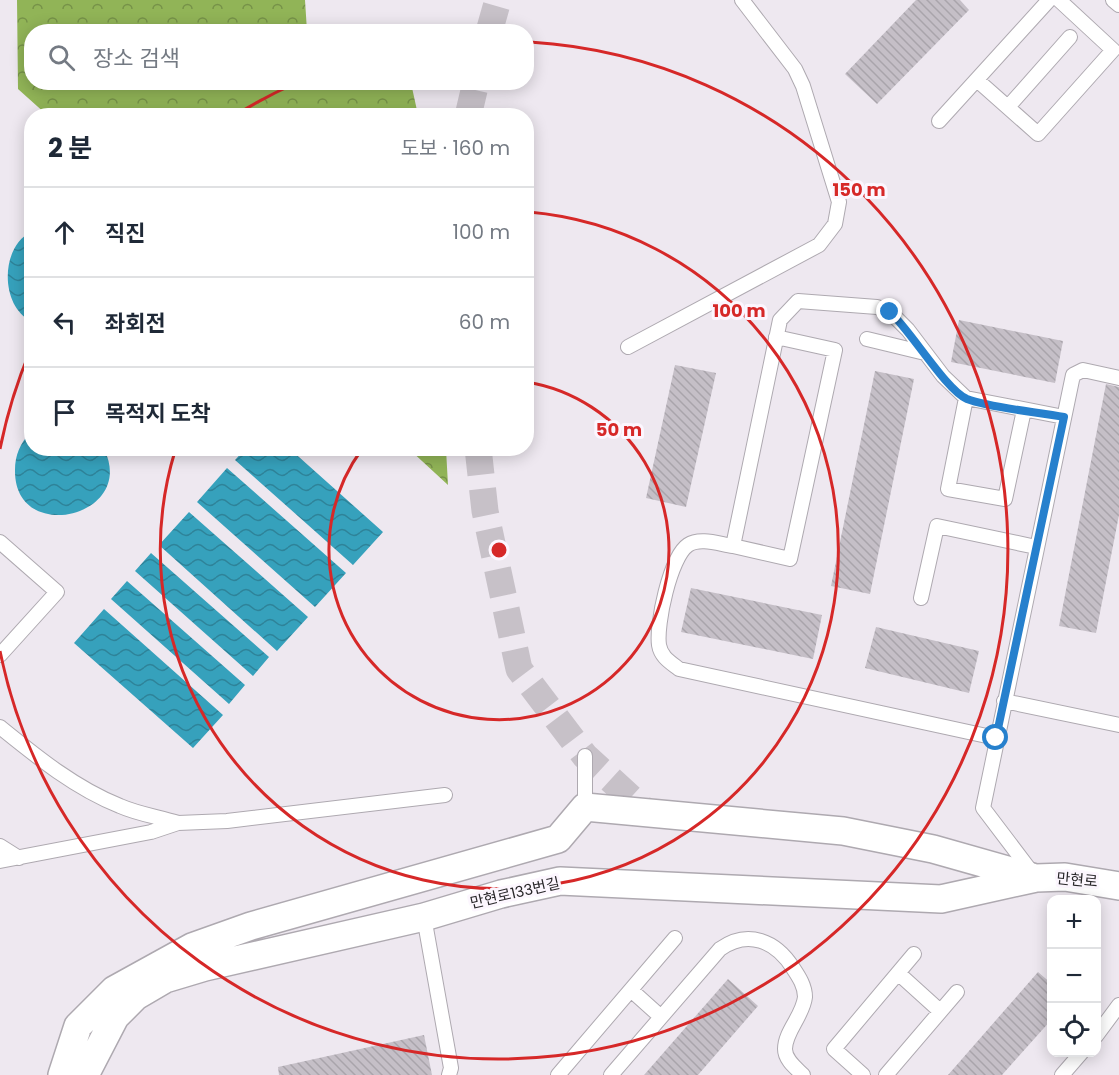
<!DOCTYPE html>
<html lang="ko">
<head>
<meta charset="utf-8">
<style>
	body { margin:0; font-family:Poppins,"Noto Sans KR",sans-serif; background:#f6f6f7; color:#1f2937 }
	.controls { position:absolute; right:18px; bottom:18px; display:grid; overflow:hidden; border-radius:12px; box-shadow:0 3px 15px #0003 }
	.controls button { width:54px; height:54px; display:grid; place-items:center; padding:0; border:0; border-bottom:2px solid #e0e1e3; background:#fff; color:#1f2937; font:30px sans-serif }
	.stop { position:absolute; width:18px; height:18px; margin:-14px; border:4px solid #2680cd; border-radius:50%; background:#fff }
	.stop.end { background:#2680cd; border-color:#fff; box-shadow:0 2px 6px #0008 }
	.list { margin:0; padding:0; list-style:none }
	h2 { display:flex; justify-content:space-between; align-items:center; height:78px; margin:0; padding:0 24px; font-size:26px }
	h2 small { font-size:20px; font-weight:400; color:#747a83 }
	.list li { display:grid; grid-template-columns:39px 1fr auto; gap:18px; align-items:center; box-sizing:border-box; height:90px; padding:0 24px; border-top:2px solid #e0e1e3 }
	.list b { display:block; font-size:22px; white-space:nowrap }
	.list em { font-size:20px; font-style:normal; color:#747a83 }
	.icon { flex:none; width:33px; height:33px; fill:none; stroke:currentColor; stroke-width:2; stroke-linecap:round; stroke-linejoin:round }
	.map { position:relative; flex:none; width:1119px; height:1075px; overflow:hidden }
	.search { position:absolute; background:#fff; box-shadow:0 3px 15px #0003; left:24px; top:24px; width:510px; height:66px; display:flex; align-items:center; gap:15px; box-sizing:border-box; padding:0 21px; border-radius:24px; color:#747a83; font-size:22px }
	.panel { position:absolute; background:#fff; box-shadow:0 3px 15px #0003; left:24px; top:108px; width:510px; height:348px; border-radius:24px }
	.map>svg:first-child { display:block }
	.forest { fill:url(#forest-crowns) }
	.water { fill:url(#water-waves) }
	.building { fill:url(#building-back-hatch) }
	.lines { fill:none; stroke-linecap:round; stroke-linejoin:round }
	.minor-tunnel { stroke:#c7c1c8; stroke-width:27; stroke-dasharray:27 14; stroke-linecap:butt }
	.service-casing { stroke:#aea9b0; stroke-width:16 }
	.minor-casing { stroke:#aea9b0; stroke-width:30 }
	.service { stroke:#fff; stroke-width:14 }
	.minor { stroke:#fff; stroke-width:27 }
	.route { stroke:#2680cd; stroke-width:8 }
	.ring { fill:none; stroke:#d62828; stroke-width:3 }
	.labels { text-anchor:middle; stroke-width:6; stroke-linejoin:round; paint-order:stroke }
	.street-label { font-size:15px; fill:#29272a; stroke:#fcf6fe }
	.centre { fill:#d62828; stroke:#fcf6fe; stroke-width:3 }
	.ring-label { font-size:18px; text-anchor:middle; font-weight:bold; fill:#d62828; stroke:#fcf6fe; stroke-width:6; stroke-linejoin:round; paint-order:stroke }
</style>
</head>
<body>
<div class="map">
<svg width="1119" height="1075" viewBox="0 0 1119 1075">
	<defs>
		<pattern id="forest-crowns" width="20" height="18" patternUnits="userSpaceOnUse" patternTransform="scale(1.5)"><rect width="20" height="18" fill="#91b457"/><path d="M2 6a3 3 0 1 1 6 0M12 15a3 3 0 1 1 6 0" fill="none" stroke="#769248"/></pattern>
		<pattern id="water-waves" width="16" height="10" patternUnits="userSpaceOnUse" patternTransform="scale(1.5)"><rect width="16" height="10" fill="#36a1bc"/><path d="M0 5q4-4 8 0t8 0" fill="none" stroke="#2e8399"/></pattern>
		<pattern id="building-back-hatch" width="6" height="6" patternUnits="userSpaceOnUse" patternTransform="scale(1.5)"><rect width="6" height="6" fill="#c5bfc7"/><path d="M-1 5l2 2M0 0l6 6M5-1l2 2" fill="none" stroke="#a9a4ab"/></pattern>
	</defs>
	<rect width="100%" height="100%" fill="#eee8f0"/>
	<path class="forest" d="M17 0H305L307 31 32 32V82L411 83 418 115H47L18 89Z
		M409 449H446L448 485Z"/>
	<path class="water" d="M31 232H32L31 321C0 306 0 247 31 232Z
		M31 433 32 448 104 449C138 517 14 546 15 470 15 456 20 442 31 433Z
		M245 449H290L383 532 353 565 235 460Z
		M227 468 346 573 315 607 197 502Z
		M189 512 308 617 277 651 159 545Z
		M151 553 269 657 253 676 135 571Z
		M127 581 245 685 229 704 111 599Z
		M104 609 223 715 193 748 74 643Z"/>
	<path class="building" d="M916 0H960L969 10 877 104 845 74Z
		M959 320 1063 341 1055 383 951 362Z
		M675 365 716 373 686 507 646 498Z
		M875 371 914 379 870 594 831 586Z
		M1106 384 1119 387V515L1096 633 1059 626Z
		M691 588 822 615 813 659 681 632Z
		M876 627 979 651 969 693 865 668Z
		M1038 972 1052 984V1019L1002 1075H948Z
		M728 979 758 1006 698 1075H644Z
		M424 1035 432 1075H279L278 1067Z"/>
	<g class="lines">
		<path class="minor-tunnel" d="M489 32 498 0
			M468 116 476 82
			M478 448 485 511 519 669 585 756 646 812"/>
		<defs>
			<path id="service" d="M1113 0 1119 5
				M977 80 1038 134 1113 50 1059 0
				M1008 107 1070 37
				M939 121 1049 0
				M867 339 925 353
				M628 347 819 245 835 224 839 202 803 86 795 69 742 0
				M966 398 948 489 1005 499 1024 410
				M0 542 57 592 0 655
				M733 546 790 559 835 350 776 337
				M921 598 937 526 1036 547
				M1004 701 1119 725
				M0 727C37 757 75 788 120 806 138 814 159 817 178 823
				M996 738 679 669C670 662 661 657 659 645 656 625 670 557 688 545 700 537 719 544 733 546L780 320 798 301 877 307 890 312 908 330 943 376 966 398 1064 417
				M585 807V756
				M0 846 19 858
				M0 861 151 832 178 823 227 821 445 795
				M1033 874 983 808 1073 375 1083 370 1119 378
				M424 917 451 1068 449 1075
				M898 973 940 1011
				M631 990 661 1017
				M1096 1036 1119 1005
				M558 1075 675 938
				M611 1075 720 949C748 929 776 941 793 968 799 977 805 986 805 997 803 1016 785 1031 785 1049 785 1060 796 1068 803 1075
				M863 1075 834 1049 914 954
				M886 1075 957 992
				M1062 1075 1082 1052"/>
			<path id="minor" d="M62 1075 78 1026 114 990 192 947 251 926 558 839 585 807 843 831 933 849 1032 877
				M85 1075 115 1017 136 996 165 979 205 967 424 917 501 894 560 881 941 899 1036 878 1065 877 1119 886"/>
		</defs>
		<use href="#service" class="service-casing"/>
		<use href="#minor" class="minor-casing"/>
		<use href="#service" class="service"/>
		<use href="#minor" class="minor"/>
	</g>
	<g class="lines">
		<path class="route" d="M890 312C911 331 946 390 967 399 990 408 1038 412 1064 417L996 738"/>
	</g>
	<g class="ring">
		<path d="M527 382A170 170 0 1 1 362 449"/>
		<path d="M529 212A339 339 0 1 1 175 451"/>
		<path d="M0 449A509 509 0 0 1 30 351M237 114A509 509 0 0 1 296 83M530 42A509 509 0 1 1 0 651"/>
	</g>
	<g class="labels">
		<g class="street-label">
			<text transform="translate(1077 880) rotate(5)" y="5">만현로</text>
			<text transform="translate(515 893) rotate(-13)" y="5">만현로133번길</text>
		</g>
	</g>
	<circle cx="499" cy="550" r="9" class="centre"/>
	<g class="ring-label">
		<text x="859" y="196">150 m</text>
		<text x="739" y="317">100 m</text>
		<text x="619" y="436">50 m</text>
	</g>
</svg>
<div class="controls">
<button>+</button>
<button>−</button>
<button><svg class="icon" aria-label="locate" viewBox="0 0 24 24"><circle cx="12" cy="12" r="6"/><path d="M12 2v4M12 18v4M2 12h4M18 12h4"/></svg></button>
</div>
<div class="stop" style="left:996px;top:738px"></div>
<div class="stop end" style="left:890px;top:312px"></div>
<div class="search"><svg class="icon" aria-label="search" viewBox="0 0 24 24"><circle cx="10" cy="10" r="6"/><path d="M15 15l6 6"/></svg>장소 검색</div>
<section class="panel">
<h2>2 분<small>도보 · 160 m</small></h2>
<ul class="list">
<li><svg class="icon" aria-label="ahead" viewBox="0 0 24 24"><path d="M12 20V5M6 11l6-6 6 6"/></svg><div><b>직진</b></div><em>100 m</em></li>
<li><svg class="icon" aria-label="left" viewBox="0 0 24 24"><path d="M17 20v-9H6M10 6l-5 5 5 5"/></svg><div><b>좌회전</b></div><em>60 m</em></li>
<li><svg class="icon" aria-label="arrive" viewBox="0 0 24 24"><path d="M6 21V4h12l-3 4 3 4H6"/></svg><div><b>목적지 도착</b></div></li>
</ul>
</section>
</div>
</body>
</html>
